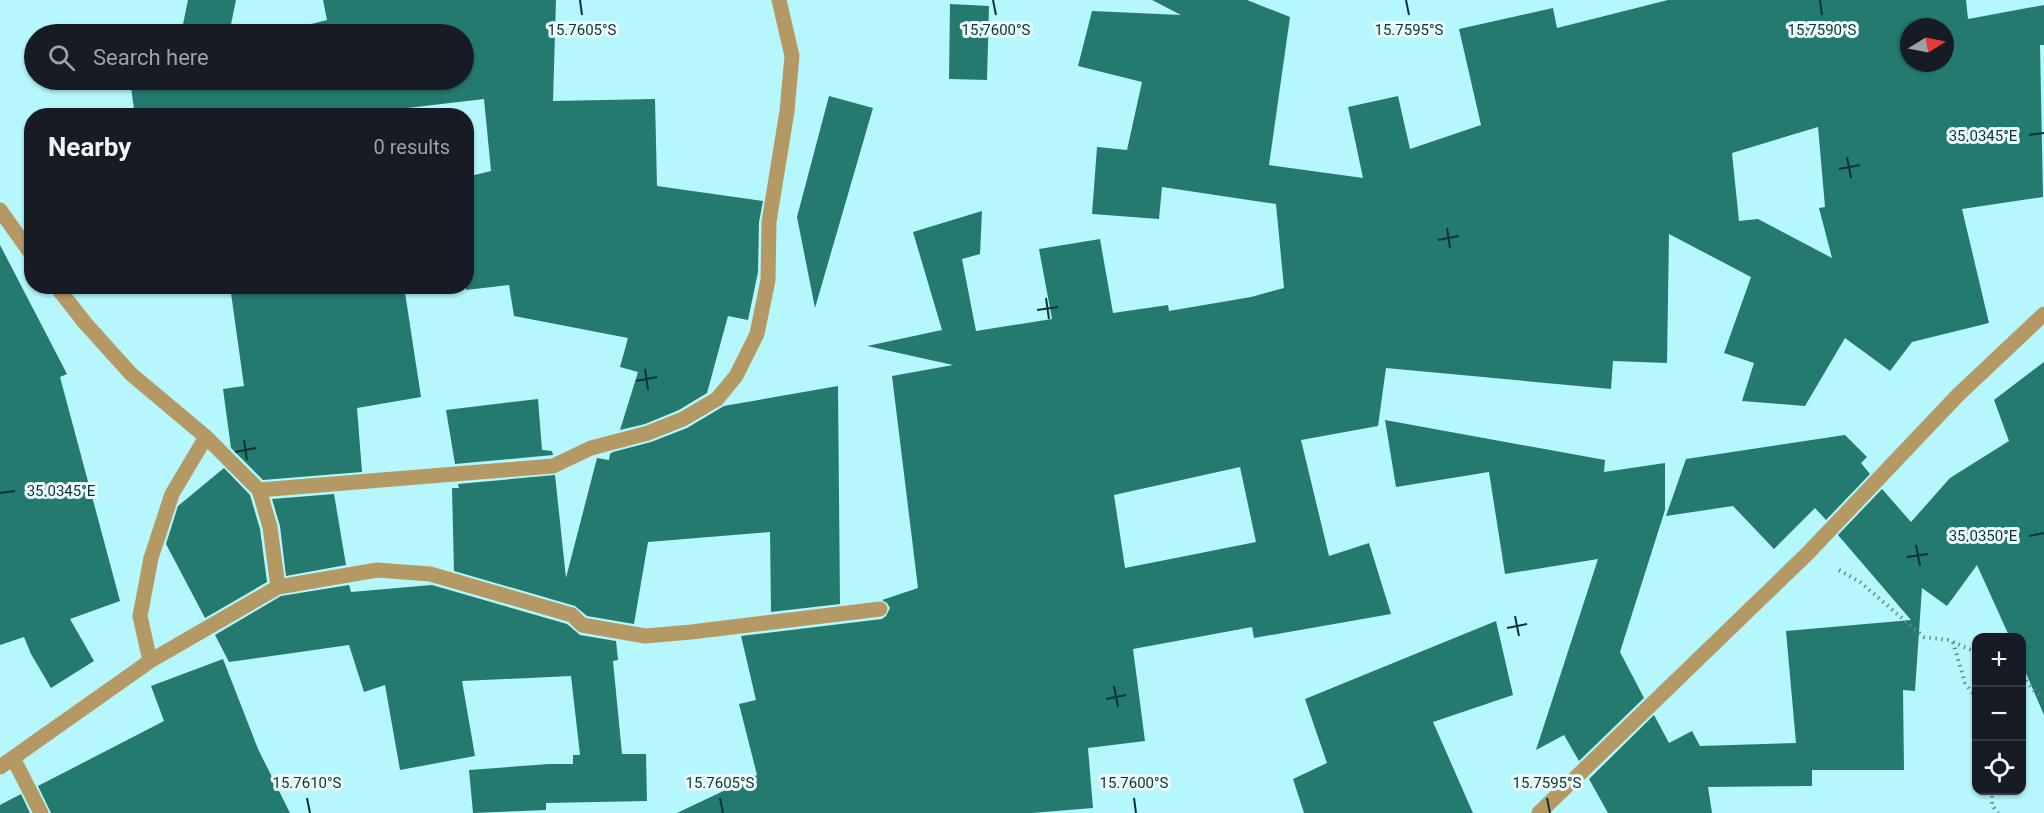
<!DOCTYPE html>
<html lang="en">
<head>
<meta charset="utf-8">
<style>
	body { margin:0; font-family:Roboto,sans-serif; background:#242831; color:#f1f3f6 }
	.controls { position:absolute; right:18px; bottom:18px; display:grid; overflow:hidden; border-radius:12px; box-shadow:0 2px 4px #0004 }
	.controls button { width:54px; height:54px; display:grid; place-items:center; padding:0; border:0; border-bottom:2px solid #363941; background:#171b24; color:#f1f3f6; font:30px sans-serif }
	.compass { position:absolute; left:1900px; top:18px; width:54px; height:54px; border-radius:50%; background:#171b24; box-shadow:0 2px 4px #0004; rotate:80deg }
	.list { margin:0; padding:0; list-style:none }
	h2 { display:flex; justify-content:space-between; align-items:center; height:78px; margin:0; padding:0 24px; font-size:26px }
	h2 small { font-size:20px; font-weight:400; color:#9ea1a6 }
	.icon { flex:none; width:33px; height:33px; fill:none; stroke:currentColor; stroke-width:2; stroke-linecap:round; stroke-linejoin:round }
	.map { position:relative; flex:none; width:2044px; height:813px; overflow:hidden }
	.search { position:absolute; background:#171b24; box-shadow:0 2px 4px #0004; left:24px; top:24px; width:450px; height:66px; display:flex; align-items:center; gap:15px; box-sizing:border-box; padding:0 21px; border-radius:33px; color:#9ea1a6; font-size:22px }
	.panel { position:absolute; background:#171b24; box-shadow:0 2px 4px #0004; left:24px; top:108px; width:450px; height:186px; border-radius:24px }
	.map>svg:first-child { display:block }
	.building { fill:#247a6f; fill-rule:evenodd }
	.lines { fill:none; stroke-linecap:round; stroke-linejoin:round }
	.path { stroke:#5d8e92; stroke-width:4; stroke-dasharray:1.5 4.5; stroke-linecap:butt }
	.minor { stroke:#b59965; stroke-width:15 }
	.ticks { fill:none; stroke:#0e3235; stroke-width:2 }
	.ticks-label { font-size:15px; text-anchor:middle; fill:#0e3235; stroke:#ebfafb; stroke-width:6; stroke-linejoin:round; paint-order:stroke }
</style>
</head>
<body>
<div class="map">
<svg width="2044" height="813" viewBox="0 0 2044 813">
	<rect width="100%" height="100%" fill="#b6f7fd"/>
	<path class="building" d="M188 0H236L229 34H181Z
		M323 0H556L553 101 655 99 657 186 763 201 759 222 758 272 748 320 728 316 707 393 679 410 645 424 620 430 638 372 620 367 628 338 514 316 509 285 466 290V177L491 171 484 99 399 109V116H135L130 80H464V34H272L327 20Z
		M1152 0H1247L1290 17 1269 165 1363 178 1348 107 1398 96 1410 149 1481 125 1459 29 1553 8 1557 28 1668 0H1966L1968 19 2044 5V45H2040L2043 197 1962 209 1989 323 1912 342 1890 371 1845 338 1805 406 1742 401 1754 363 1724 353 1751 277 1669 234 1667 363 1613 361 1611 389 1386 368 1378 426 1301 440 1329 556 1369 543 1391 614 1254 638 1252 627 1133 649 1145 741 1088 748 1093 808 1032 813H677L757 775 739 704 756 700 741 636 882 619 886 616 890 608 887 603 882 600 918 588 892 376 953 365 867 346 942 330 913 232 982 211 980 254 962 259 976 331 1052 319 1039 249 1100 239 1113 313 1168 305 1169 311 1251 297 1284 288 1276 204 1162 187 1159 219 1092 214 1097 147 1127 150 1142 82 1078 66 1092 11 1181 15ZM1909 27H1945V63H1909ZM1818 127 1825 207 1819 208 1832 258 1758 219 1739 221 1732 153ZM1240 467 1256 542 1125 568 1114 495Z
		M950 4 989 6 987 80 949 79Z
		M829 96 873 108 815 308 797 217Z
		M0 245 67 374 60 377 120 601 70 619 94 661 51 688 31 654 24 637 0 645Z
		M230 286H404L421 397 357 408 362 472 263 480 231 448 223 389 244 386Z
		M2044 362V715L2022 664V638H2010L1977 565 1947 606 1922 588 1915 691 1903 690 1904 770H1812V786L1708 787 1712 813H1608L1589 779 1654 715 1669 743 1692 731 1700 746 1796 743 1786 631 1911 620 1838 535 1882 489 1911 522 1950 478 2009 441 1994 400Z
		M838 386 840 604 771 612 770 532 648 542 634 624 587 616 575 606 454 571 452 488H459L458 484 555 475 566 578 597 458 609 460 610 454 613 452 651 442 687 428 724 406Z
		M538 399 542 450 552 451 553 455 455 464 446 410Z
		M1385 420 1605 460 1604 472 1665 463V510L1620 652 1644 698 1579 761 1564 735 1536 750 1598 559 1505 574 1489 472 1396 487Z
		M1845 435 1867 457 1861 463 1870 474 1826 520 1815 508 1774 549 1733 506 1666 516 1686 459Z
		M224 468 250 495 260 529 267 582 205 618 166 544 178 506Z
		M334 494 346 565 286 576 280 526 272 499Z
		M349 585 351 592 432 585 567 624 580 635 616 641 618 660 613 661 622 754H646L647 801 546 803V810L473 813 469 770 549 764H573V755H580L571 676 462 681 475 756 400 770 385 685 364 692 349 645 229 662 215 635 281 596Z
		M1496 621 1513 695 1433 722 1473 813H1304L1293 779 1327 763 1305 699Z
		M223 659 258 749 290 813H51L38 786 164 721 151 686Z
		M21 794 30 813H0V805Z"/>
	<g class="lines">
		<path class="path" d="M1839 570 1860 582 1924 637 1948 640 1976 652
			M1953 642 1965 683 1976 697
			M2022 676 2036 693 2044 696
			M1992 790V805L1998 813"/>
		<path class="minor" d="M0 210 32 255
			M56 286 85 323 131 374 206 437 259 490 270 527 278 587
			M259 490 553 466 591 448 648 433 683 419 717 399 736 376 757 334 768 280 769 222 787 111 792 56 779 0
			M150 661 140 616 151 558 172 494 206 437
			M13 758 41 813
			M0 767 150 661 278 587 377 570 430 574 572 615 582 625 645 636 691 632 880 609
			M1539 813 1808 553 1958 395 2044 314"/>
	</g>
	<path class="ticks" d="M580 0 582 15M993 0 996 15M1406 0 1409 15M1820 0 1822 15M2029 135 2044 133M1847 157 1851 178M1839 169 1860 165M1447 228 1450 248M1438 240 1459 236M1046 298 1049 319M1037 310 1058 307M645 369 648 390M636 381 657 377M244 440 247 460M235 452 256 448M0 493 15 491M2029 536 2044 533M1916 545 1920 566M1907 557 1928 554M1515 616 1519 636M1507 628 1527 624M1114 686 1118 707M1106 699 1126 695M307 798 310 813M720 798 723 813M1134 798 1136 813M1547 798 1550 813"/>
	<g class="ticks-label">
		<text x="582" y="35">15.7605°S</text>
		<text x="996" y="35">15.7600°S</text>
		<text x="1409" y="35">15.7595°S</text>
		<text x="1822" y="35">15.7590°S</text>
		<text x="1983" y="141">35.0345°E</text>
		<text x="61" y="496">35.0345°E</text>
		<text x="1983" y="541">35.0350°E</text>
		<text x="307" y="788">15.7610°S</text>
		<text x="720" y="788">15.7605°S</text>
		<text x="1134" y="788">15.7600°S</text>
		<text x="1547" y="788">15.7595°S</text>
	</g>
</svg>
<div class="controls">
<button>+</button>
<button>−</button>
<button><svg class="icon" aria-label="locate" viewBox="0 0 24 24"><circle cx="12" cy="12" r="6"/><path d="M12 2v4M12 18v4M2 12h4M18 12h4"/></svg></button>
</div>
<svg class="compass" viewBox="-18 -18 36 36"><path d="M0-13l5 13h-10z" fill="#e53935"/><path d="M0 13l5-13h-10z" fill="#9ea1a6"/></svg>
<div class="search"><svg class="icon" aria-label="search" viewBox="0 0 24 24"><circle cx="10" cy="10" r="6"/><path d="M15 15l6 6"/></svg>Search here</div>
<section class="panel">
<h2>Nearby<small>0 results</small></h2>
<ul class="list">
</ul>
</section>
</div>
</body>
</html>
